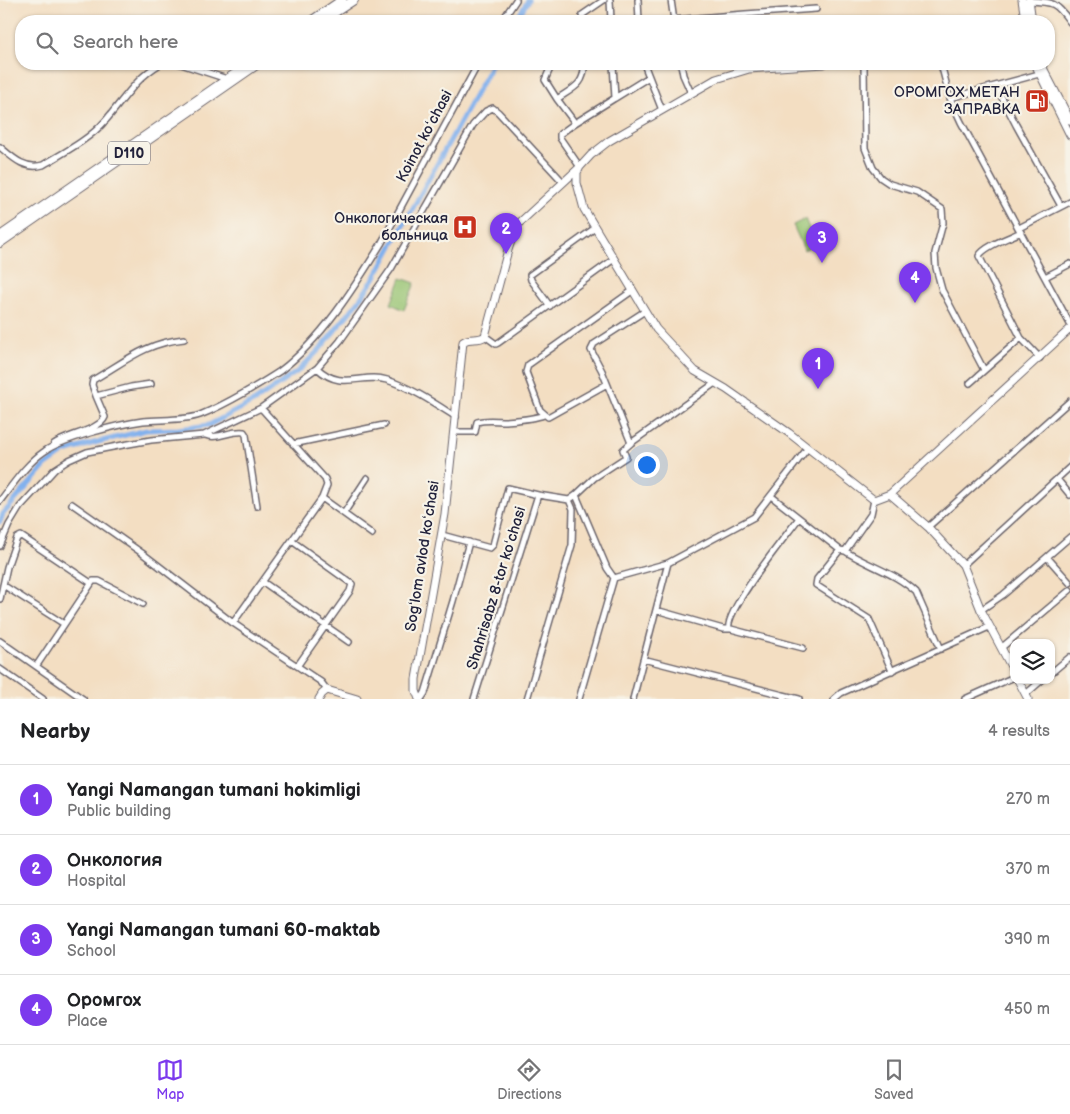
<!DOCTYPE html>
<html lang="en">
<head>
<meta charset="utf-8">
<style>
	body { margin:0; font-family:"Balsamiq Sans",sans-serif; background:#f2f2f2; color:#202124 }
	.controls { position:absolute; right:15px; bottom:15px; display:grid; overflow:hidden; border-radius:10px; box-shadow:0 1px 4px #0004 }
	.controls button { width:45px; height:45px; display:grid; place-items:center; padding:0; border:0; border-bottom:1px solid #e0e0e0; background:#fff; color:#202124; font:25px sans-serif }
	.you { position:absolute; left:646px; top:464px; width:18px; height:18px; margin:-12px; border:4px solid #fff; border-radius:50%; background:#1a73e8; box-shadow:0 0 0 8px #1a73e833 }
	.badge { display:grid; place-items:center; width:32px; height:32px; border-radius:50%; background:#7c3aed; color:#fff; font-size:16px; font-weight:700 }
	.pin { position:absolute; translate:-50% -41px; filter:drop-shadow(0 1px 2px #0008) }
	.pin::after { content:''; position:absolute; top:26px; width:18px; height:15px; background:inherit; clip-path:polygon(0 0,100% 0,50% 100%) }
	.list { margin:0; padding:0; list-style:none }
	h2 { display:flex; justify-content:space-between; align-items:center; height:65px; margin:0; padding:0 20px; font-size:21px }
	h2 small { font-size:16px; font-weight:400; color:#757577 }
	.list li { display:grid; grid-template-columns:32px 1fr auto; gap:15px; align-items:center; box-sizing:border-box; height:70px; padding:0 20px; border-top:1px solid #e0e0e0 }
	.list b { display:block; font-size:19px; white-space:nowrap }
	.list p { margin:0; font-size:16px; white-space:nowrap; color:#757577 }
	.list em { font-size:16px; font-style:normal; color:#757577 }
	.icon { flex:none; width:28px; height:28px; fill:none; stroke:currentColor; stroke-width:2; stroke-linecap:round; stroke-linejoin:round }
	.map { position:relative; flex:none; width:1070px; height:699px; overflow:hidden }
	.search { position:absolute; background:#fff; box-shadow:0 1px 4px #0004; left:15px; right:15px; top:15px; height:55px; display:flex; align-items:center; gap:12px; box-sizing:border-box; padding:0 18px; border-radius:20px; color:#757577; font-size:19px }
	.sheet { height:345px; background:#fff }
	nav { display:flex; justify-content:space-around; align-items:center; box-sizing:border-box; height:70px; border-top:1px solid #e0e0e0; background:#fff; font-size:14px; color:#757577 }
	nav a { display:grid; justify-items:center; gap:2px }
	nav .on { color:#7c3aed }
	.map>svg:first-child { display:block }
	.pitch { fill:#96c371; stroke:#5c7256 }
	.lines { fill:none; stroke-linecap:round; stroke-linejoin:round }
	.canal { stroke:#82b1ed; stroke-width:5 }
	.street-casing { stroke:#6b646a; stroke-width:8 }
	.secondary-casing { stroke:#6b646a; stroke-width:9 }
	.primary-casing { stroke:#6b646a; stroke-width:10 }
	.street { stroke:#fff; stroke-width:5 }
	.secondary { stroke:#fff; stroke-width:7 }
	.primary { stroke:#fff; stroke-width:8 }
	.labels { text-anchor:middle; stroke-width:4.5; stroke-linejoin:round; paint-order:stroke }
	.shield { fill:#f7f3e8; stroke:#62616f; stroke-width:1 }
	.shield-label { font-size:14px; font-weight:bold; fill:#22223b }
	.poi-label { font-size:15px; fill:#22223b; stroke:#f7f3e8; text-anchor:end }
	.street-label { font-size:15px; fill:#22223b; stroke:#f7f3e8 }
</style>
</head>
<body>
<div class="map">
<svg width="1070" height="699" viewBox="0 0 1070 699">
	<rect width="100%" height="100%" fill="#f7f3e8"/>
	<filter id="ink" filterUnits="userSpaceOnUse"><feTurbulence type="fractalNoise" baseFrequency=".02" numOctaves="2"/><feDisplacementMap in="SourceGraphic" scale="10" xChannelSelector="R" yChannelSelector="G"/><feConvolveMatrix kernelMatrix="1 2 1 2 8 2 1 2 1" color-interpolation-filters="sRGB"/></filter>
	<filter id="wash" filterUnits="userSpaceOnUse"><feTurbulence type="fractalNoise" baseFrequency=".0096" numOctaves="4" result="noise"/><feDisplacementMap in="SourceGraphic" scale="20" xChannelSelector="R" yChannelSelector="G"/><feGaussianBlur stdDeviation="1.12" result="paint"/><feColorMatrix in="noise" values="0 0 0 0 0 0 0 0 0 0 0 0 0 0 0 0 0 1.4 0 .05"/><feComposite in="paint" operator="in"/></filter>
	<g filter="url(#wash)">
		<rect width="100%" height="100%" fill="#f3dec2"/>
		<path class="pitch" d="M805 219 816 244 804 250 793 225Z
			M401 278 415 283 404 310 391 304Z"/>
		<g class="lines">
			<path class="canal" d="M516 21 528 0
				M0 522 3 514 45 466 65 452 94 443 146 430 178 429 209 425 255 401 298 371 320 349 358 302 375 277 492 64"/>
		</g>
	</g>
	<g filter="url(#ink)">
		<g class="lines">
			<defs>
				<path id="street" d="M610 0 611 21
					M638 0 639 21
					M671 0 674 21
					M1029 1C1053 2 1056 2 1070 22
					M745 14V21
					M674 20 745 14 816 9
					M502 21 516 0
					M583 21 582 15 604 0
					M181 64 227 79
					M552 64 545 80 557 99
					M644 64 662 110
					M681 64 683 75 691 93
					M864 64 865 148 873 168 881 178 890 184 917 192 942 209 943 223 935 253 936 268 942 290 984 370
					M941 64 950 98 961 122 1070 324
					M996 86 1016 125 1061 206
					M615 98 649 77
					M950 98 1039 74
					M575 123 615 98 613 64
					M0 147C13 158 25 170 43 165 65 152 90 139 106 120 124 99 136 78 160 64
					M580 167 560 138V134L575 123 557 99C573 88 585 85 584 64
					M1019 228 1070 202
					M1045 277 1070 264
					M550 306 531 280 530 275 595 228
					M485 336 496 344 498 343 614 259
					M1021 338 979 256C984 246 1011 237 1021 232
					M317 368C342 392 362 372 387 380 412 388 434 403 456 417
					M970 383 1021 338 1040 358
					M607 384 548 417 540 410 526 372 528 365 632 291
					M96 396 92 385 93 380C126 361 145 343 184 339
					M455 432H475L477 422C487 419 496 421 506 421 518 420 533 419 544 415
					M205 435C218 440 230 430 244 432L246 435 257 506
					M631 443 602 371 591 350 594 344 645 311
					M54 444C66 435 100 430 105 417L96 396 131 387 151 384
					M293 444 384 425
					M1057 479 1070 495
					M771 496 840 550 845 551C868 566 896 573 916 592L941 649
					M322 498 372 534
					M0 501C13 484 27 463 45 451 63 438 121 424 143 421 161 419 183 421 200 415 215 409 230 401 244 393 256 386 268 379 280 371 321 340 354 288 381 244L478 64
					M72 504 142 553 233 623 321 682 327 690
					M344 513 367 478
					M928 527 1070 401
					M442 535 490 548 493 545 508 488 538 495
					M292 541 352 584 350 591 298 665
					M0 546 9 525 20 507 55 469 69 460 87 452 123 445 151 440 204 435 261 408 317 368 340 341 391 269 473 125 486 111 493 108 498 112 563 182
					M840 550 817 579 816 585 869 619 892 671
					M845 551 871 514 874 500
					M1047 557 1070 583
					M963 565 1070 467
					M614 578 607 568 576 495 594 478 626 457 623 450 631 443 715 383
					M614 578 668 563 754 517 807 449
					M263 582 349 642
					M3 585 64 624
					M0 599 7 567 17 538 21 536 91 583
					M656 610 723 629H731L803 648
					M981 610 1003 595 1070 537
					M233 623 322 498 327 485 325 479 261 408
					M729 629C724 611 786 536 799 518
					M0 641 83 699
					M1001 648 1070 590
					M643 659 783 695V699
					M37 665 93 581H99L143 604
					M0 669 43 699
					M1051 673 1070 657
					M1026 694 1042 680
					M783 695 799 699
					M421 699 425 693 453 601 469 542
					M474 699 538 495 569 500 576 495
					M527 699 572 545 573 509 569 500
					M579 699 614 578
					M633 699 668 563
					M834 699 841 693 989 627
					M965 699 1014 677"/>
				<path id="secondary" d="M1022 0 1025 19
					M1029 0 1032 21
					M1010 21 1031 16
					M1035 64 1070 135
					M1041 64 1070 120
					M579 169 577 172V183L584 209 656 329 695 371 726 389 789 433 874 500 890 494 1070 329
					M890 494 928 527 963 565 981 610 1014 672
					M1018 680 1028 699
					M319 699 322 694 327 690 357 699
					M419 699 416 691V679L445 514 463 342C470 336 478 342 485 336L508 250 516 226 580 167 591 155 609 141 716 79 749 69 824 64"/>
				<path id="primary" d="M311 21 342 0
					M322 21 354 0
					M0 236 246 66
					M0 243 258 64"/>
			</defs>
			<use href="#street" class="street-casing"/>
			<use href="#secondary" class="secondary-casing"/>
			<use href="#primary" class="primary-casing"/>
			<use href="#street" class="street"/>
			<use href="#secondary" class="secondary"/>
			<use href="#primary" class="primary"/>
		</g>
	</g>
	<defs>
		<symbol id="fuel-square" viewBox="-11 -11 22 22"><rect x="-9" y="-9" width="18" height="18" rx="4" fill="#c8321e" stroke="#f7f3e8"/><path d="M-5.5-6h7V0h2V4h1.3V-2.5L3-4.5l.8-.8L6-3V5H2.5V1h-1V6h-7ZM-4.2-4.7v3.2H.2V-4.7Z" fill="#fff"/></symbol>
		<symbol id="hospital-square" viewBox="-11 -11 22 22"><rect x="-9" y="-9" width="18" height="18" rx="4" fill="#c8321e" stroke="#f7f3e8"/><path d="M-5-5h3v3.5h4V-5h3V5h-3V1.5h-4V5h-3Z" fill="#fff"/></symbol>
	</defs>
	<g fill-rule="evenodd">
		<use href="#fuel-square" x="1023" y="87" width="28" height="28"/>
		<use href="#hospital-square" x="451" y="213" width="28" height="28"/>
	</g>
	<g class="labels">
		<rect class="shield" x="108" y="141.5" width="42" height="23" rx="4"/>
		<g class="shield-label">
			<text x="129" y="158">D110</text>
		</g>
		<g class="poi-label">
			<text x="1020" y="97">ОРОМГОХ МЕТАН<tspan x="1020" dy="17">ЗАПРАВКА</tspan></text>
			<text x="448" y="223">Онкологическая<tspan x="448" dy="17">больница</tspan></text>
		</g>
		<g class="street-label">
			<text transform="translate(424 136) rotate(-62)" y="5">Koinot koʻchasi</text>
			<text transform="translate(422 556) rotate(-81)" y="5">Sogʻlom avlod koʻchasi</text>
			<text transform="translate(496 588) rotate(-73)" y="5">Shahrisabz 8-tor koʻchasi</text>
		</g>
	</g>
</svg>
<div class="controls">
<button><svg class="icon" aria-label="layers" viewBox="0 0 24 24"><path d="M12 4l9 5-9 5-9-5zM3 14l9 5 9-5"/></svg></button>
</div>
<div class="you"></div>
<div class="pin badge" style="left:818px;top:389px">1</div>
<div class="pin badge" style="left:506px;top:254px">2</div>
<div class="pin badge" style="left:822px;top:263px">3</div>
<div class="pin badge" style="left:915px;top:303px">4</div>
<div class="search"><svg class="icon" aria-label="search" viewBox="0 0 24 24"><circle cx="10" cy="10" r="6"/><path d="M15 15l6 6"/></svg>Search here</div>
</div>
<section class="sheet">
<h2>Nearby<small>4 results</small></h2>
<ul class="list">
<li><span class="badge">1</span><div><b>Yangi Namangan tumani hokimligi</b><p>Public building</p></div><em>270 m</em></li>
<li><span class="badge">2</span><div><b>Онкология</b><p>Hospital</p></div><em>370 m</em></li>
<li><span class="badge">3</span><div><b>Yangi Namangan tumani 60-maktab</b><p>School</p></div><em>390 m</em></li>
<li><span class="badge">4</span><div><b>Оромгох</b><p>Place</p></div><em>450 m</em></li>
</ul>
</section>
<nav>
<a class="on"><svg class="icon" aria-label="map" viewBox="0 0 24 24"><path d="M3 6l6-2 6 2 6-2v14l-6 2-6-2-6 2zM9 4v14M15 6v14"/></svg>Map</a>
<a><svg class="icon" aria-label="directions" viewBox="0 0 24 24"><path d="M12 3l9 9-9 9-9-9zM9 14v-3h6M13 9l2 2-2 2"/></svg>Directions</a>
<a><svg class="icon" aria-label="saved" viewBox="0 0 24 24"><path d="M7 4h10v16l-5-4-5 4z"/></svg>Saved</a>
</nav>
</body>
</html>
